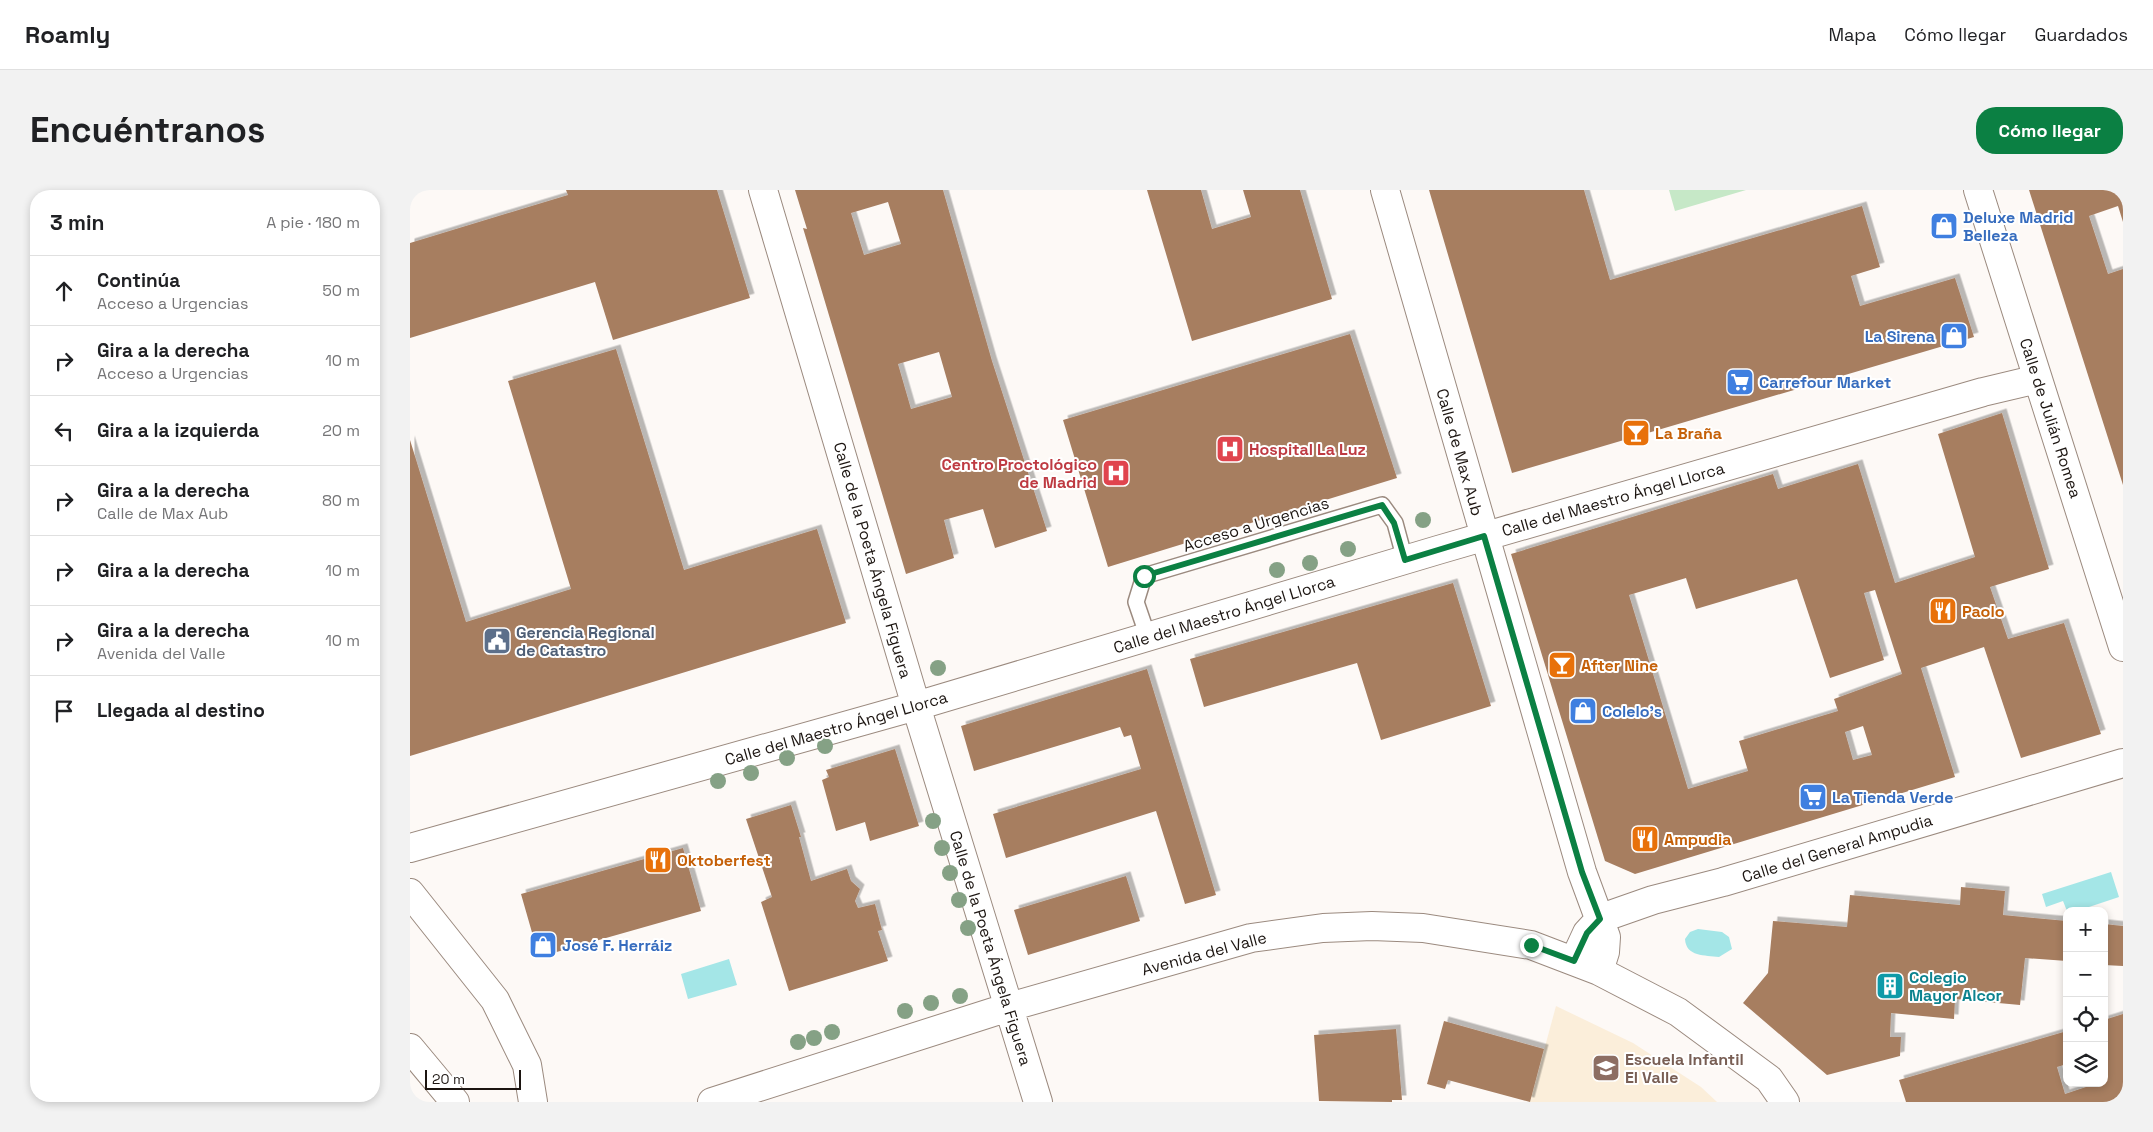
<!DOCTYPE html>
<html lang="es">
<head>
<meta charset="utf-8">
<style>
	body { margin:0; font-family:"Space Grotesk",sans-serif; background:#f2f2f2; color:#202124 }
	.controls { position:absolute; right:15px; bottom:15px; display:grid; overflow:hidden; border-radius:10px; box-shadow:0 2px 8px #0003 }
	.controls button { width:45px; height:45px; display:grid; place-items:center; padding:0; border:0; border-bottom:1px solid #e0e0e0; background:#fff; color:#202124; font:25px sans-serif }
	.scale { position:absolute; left:15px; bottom:12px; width:96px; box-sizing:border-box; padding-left:5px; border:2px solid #1c1511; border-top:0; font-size:14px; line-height:18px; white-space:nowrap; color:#1c1511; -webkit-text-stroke:4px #fff; paint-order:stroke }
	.stop { position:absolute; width:15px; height:15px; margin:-11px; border:4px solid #0b8043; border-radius:50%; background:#fff }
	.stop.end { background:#0b8043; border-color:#fff; box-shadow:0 1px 5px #0008 }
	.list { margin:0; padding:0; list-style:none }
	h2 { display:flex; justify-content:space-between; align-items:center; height:65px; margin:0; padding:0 20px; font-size:21px }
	h2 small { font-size:16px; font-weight:400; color:#757577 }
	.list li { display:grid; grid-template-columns:32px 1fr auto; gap:15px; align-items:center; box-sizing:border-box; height:70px; padding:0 20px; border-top:1px solid #e0e0e0 }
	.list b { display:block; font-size:19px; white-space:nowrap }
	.list p { margin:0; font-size:16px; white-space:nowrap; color:#757577 }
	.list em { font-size:16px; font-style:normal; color:#757577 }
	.icon { flex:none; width:28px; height:28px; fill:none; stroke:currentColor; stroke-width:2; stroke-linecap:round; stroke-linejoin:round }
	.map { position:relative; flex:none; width:1713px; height:912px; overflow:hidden; border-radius:20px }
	header { display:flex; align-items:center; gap:30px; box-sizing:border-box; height:70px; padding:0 25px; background:#fff; border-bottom:1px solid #e0e0e0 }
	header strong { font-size:24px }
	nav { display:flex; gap:28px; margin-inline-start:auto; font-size:18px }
	.intro { display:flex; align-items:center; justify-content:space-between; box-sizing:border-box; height:120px; padding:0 30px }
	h1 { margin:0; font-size:35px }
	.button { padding:12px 22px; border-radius:20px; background:#0b8043; color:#fff; font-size:18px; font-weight:700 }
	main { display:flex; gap:30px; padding:0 30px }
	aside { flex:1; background:#fff; border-radius:20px; box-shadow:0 2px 8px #0003 }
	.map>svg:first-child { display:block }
	.education { fill:#fbeeda }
	.green { fill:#c6e8c7 }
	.water { fill:#a4e6e7 }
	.building { fill:#a77e61; fill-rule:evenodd; filter:url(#shadow) }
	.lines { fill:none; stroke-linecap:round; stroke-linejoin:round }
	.service-casing { stroke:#9b8a7f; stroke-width:18 }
	.minor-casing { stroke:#9b8a7f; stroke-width:30 }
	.tertiary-casing { stroke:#9b8a7f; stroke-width:30 }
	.service { stroke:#fff; stroke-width:15 }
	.minor { stroke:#fff; stroke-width:28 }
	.tertiary { stroke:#fff; stroke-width:28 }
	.tree { fill:#85a185 }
	.route { stroke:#0b8043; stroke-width:6 }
	.labels { text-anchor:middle; stroke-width:4; stroke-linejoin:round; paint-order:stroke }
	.shop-label { font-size:16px; font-weight:bold; fill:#366cbe; stroke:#fff; text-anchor:start }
	.street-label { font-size:16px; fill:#1c1511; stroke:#fff }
	.food-label { font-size:16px; font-weight:bold; fill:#c56008; stroke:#fff; text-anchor:start }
	.health-label { font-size:16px; font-weight:bold; fill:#be3a42; stroke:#fff; text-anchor:start }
	.service-label { font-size:16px; font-weight:bold; fill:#4e5e75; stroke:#fff; text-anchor:start }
	.culture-label { font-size:16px; font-weight:bold; fill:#0d838f; stroke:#fff; text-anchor:start }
	.education-label { font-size:16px; font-weight:bold; fill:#785e54; stroke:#fff; text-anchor:start }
</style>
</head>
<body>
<header>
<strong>Roamly</strong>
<nav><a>Mapa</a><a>Cómo llegar</a><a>Guardados</a></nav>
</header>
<div class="intro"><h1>Encuéntranos</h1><a class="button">Cómo llegar</a></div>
<main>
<aside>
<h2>3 min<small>A pie · 180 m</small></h2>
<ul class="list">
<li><svg class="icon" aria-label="ahead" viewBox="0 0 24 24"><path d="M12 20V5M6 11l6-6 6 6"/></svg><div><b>Continúa</b><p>Acceso a Urgencias</p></div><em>50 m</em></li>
<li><svg class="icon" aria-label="right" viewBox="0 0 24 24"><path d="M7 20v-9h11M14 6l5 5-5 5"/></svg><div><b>Gira a la derecha</b><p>Acceso a Urgencias</p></div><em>10 m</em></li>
<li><svg class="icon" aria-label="left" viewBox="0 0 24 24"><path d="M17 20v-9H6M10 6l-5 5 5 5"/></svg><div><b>Gira a la izquierda</b></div><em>20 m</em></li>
<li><svg class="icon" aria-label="right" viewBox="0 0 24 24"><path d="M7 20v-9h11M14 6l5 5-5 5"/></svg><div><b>Gira a la derecha</b><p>Calle de Max Aub</p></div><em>80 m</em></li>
<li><svg class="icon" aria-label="right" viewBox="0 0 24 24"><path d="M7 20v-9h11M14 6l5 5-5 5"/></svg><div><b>Gira a la derecha</b></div><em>10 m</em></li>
<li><svg class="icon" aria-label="right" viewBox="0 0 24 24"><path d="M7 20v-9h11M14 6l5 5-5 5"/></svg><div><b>Gira a la derecha</b><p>Avenida del Valle</p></div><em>10 m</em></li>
<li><svg class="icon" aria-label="arrive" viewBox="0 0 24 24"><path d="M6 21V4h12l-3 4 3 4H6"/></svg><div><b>Llegada al destino</b></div></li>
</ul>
</aside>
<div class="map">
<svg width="1713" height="912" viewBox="0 0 1713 912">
	<defs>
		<filter id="shadow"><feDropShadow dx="4.5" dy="-4.5" stdDeviation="0" flood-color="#0004"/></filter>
	</defs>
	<rect width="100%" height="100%" fill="#fdf9f6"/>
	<path class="education" d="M1146 816 1223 853 1291 897 1307 912H1120Z"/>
	<path class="green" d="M1259 0H1336L1265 21Z"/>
	<path class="water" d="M1701 682 1709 707 1667 721H1657L1653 711 1636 717 1632 704Z
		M1288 739 1312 742 1319 747 1322 759 1309 767C1295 765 1276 767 1275 749L1280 742Z
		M319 769 327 795 278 809 271 784Z"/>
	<path class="building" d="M156 0H307L340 108 203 150 185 92 0 148V53L158 5Z
		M385 0H533L582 171 637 341 585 358 573 319 534 330 544 368 496 384 393 38 397 39ZM478 12 491 54 454 65 441 23ZM529 162 542 207 501 219 488 174Z
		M737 0H791L802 39 841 27 833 0H890L922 109 782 151Z
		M1019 0H1174L1200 90 1452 16 1470 77 1441 86 1450 116 1545 88 1564 147 1102 283Z
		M1619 0H1713V32L1708 16 1679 26 1698 84 1713 79V295Z
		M940 144 987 288 698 377 653 230Z
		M206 159 274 380 407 339 436 433 0 566V250L56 432 161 399 98 191Z
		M1592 223 1639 379 1580 397 1598 449 1654 433 1691 544 1611 568 1574 457 1511 478 1545 587 1225 684 1195 671 1101 364 1363 284 1368 299 1448 274 1485 393 1565 367 1528 244ZM1276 388 1286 419 1387 389 1420 488 1474 470 1454 403 1465 400 1492 484 1424 509 1428 521 1329 551 1338 581 1278 599 1219 405ZM1453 536 1462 565 1443 570 1435 542Z
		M1043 393 1081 516 971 550 947 473 794 517 780 469Z
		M737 479 806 705 775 714 746 621 596 668 583 624 731 579 721 545 714 547 710 537 564 581 551 536Z
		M485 559 509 636 460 651 455 632 426 641 412 590 419 587 416 580Z
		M381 615 391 647H389L401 691 437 679 441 691 450 699 445 711 448 718 465 714 472 740 468 741 478 771 379 801 351 712 362 707 336 629Z
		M273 658 291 721 129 767 111 704Z
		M716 686 730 731 618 765 604 720Z
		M1551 697 1595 701 1593 725 1657 731V771L1615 768 1610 815 1545 809 1544 829 1481 823 1480 847H1491L1490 866 1417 885 1333 813 1358 783 1363 731 1437 737 1440 705 1550 715Z
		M1694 734 1713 736V776L1694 775Z
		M1713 824V912H1496L1489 890 1657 841V874L1647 877 1655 904 1682 895V893H1694V830Z
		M1034 831 1134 859 1120 912 1038 890 1035 899 1017 894Z
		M986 839 992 910H982V912L909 911 904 845Z"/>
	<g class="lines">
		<defs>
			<path id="service" d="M738 447 726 412 734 386 972 315 985 333 995 370"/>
			<path id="minor" d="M353 0 506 516 628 912
				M975 0 1172 682 1196 747 1195 762 1189 781
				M1568 0 1713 457
				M0 658 506 516 1028 360 1573 202 1628 189
				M1164 771 1177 743 1190 729 1203 724 1243 710 1313 692 1713 573
				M302 912 599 817 841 748 913 738 962 736 1013 738 1121 755 1189 781 1268 822 1359 889 1375 912"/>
			<path id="tertiary" d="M0 703 85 810 117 875 123 912
				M0 858 45 912"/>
		</defs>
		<use href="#service" class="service-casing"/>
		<use href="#minor" class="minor-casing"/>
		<use href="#tertiary" class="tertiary-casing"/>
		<use href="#service" class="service"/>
		<use href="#minor" class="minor"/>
		<use href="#tertiary" class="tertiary"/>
	</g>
	<g class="tree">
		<circle cx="1013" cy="330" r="8"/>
		<circle cx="938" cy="359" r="8"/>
		<circle cx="900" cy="373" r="8"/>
		<circle cx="867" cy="380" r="8"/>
		<circle cx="528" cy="478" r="8"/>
		<circle cx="415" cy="556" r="8"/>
		<circle cx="377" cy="568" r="8"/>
		<circle cx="341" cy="583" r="8"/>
		<circle cx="308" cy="591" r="8"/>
		<circle cx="523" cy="631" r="8"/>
		<circle cx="532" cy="658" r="8"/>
		<circle cx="540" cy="683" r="8"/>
		<circle cx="549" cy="710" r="8"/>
		<circle cx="558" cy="738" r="8"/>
		<circle cx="550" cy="806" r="8"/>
		<circle cx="521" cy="813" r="8"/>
		<circle cx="495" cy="821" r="8"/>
		<circle cx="422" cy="842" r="8"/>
		<circle cx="404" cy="848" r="8"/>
		<circle cx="388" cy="852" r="8"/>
	</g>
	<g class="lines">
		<path class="route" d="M734 386 972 315 984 333 995 370 1074 346 1172 682 1190 729 1177 743 1164 771 1121 755"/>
	</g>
	<defs>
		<symbol id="shop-square" viewBox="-11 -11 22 22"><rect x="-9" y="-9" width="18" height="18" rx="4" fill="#3f7fe0" stroke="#fff"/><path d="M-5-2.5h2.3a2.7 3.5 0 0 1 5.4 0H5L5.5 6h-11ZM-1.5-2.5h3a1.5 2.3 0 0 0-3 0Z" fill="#fff"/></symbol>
		<symbol id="supermarket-square" viewBox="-11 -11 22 22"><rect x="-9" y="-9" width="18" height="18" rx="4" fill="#3f7fe0" stroke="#fff"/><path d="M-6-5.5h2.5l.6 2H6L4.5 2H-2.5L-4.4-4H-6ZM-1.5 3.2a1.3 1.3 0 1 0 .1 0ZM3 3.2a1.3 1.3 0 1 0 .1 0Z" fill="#fff"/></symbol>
		<symbol id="bar-square" viewBox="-11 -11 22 22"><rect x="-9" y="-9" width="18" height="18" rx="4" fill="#e8710a" stroke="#fff"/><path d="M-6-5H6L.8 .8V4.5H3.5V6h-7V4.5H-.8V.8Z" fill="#fff"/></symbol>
		<symbol id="hospital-square" viewBox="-11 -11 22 22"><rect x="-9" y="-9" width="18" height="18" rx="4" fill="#e0444e" stroke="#fff"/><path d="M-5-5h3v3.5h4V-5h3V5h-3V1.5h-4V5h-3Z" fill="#fff"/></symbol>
		<symbol id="restaurant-square" viewBox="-11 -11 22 22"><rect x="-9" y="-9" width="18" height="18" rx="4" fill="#e8710a" stroke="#fff"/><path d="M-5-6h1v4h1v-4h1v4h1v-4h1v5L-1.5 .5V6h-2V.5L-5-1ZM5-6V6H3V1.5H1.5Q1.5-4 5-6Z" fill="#fff"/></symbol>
		<symbol id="civic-square" viewBox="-11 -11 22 22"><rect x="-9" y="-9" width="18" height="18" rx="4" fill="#5c6f8a" stroke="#fff"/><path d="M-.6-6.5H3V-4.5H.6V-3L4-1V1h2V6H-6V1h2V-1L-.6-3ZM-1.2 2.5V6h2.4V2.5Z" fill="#fff"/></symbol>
		<symbol id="building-square" viewBox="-11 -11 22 22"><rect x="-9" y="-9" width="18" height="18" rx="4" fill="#0f9aa8" stroke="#fff"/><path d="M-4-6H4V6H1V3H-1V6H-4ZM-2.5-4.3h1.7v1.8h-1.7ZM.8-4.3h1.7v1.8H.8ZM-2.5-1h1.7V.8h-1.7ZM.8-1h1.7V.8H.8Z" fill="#fff"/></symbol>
		<symbol id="school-square" viewBox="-11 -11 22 22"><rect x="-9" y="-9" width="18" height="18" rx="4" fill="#8d6e63" stroke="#fff"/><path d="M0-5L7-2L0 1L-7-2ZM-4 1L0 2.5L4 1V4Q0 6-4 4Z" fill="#fff"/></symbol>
	</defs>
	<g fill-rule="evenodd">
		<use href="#shop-square" x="1518" y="20" width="32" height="32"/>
		<use href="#shop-square" x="1528" y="130" width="32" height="32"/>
		<use href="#supermarket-square" x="1314" y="176" width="32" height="32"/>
		<use href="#bar-square" x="1210" y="227" width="32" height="32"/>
		<use href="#hospital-square" x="804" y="243" width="32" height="32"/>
		<use href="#hospital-square" x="690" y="267" width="32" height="32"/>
		<use href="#restaurant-square" x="1517" y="405" width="32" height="32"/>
		<use href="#civic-square" x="71" y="435" width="32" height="32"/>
		<use href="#bar-square" x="1136" y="459" width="32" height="32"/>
		<use href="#shop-square" x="1157" y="505" width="32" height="32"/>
		<use href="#supermarket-square" x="1387" y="591" width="32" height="32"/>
		<use href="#restaurant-square" x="1219" y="633" width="32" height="32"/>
		<use href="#restaurant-square" x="232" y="654" width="32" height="32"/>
		<use href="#shop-square" x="117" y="739" width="32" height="32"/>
		<use href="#building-square" x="1464" y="780" width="32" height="32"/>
		<use href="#school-square" x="1180" y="862" width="32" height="32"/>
	</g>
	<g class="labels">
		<g class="shop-label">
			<text x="1553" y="33">Deluxe Madrid<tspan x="1553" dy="18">Belleza</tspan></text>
			<text x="1525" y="152" text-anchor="end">La Sirena</text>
			<text x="1349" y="198">Carrefour Market</text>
			<text x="1192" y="527">Colelo's</text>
			<text x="1422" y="613">La Tienda Verde</text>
			<text x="152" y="761">José F. Herráiz</text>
		</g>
		<g class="street-label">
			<text transform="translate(1641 228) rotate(72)" y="6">Calle de Julián Romea</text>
			<text transform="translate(1050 262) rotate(74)" y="6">Calle de Max Aub</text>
			<text transform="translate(1203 309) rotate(-16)" y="6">Calle del Maestro Ángel Llorca</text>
			<text transform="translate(846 334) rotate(-17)" y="6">Acceso a Urgencias</text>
			<text transform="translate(463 370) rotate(74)" y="6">Calle de la Poeta Ángela Figuera</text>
			<text transform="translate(814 424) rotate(-17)" y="6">Calle del Maestro Ángel Llorca</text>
			<text transform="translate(426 538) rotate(-16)" y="6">Calle del Maestro Ángel Llorca</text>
			<text transform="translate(1427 658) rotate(-17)" y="6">Calle del General Ampudia</text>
			<text transform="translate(581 758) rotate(73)" y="6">Calle de la Poeta Ángela Figuera</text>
			<text transform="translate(794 763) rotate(-15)" y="6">Avenida del Valle</text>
		</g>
		<g class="food-label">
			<text x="1245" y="249">La Braña</text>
			<text x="1552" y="427">Paolo</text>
			<text x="1171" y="481">After Nine</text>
			<text x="1254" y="655">Ampudia</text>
			<text x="267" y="676">Oktoberfest</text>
		</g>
		<g class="health-label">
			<text x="839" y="265">Hospital La Luz</text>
			<text x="687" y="280" text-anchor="end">Centro Proctológico<tspan x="687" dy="18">de Madrid</tspan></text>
		</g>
		<g class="service-label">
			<text x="106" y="448">Gerencia Regional<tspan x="106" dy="18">de Catastro</tspan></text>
		</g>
		<g class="culture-label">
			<text x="1499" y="793">Colegio<tspan x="1499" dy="18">Mayor Alcor</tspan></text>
		</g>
		<g class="education-label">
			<text x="1215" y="875">Escuela Infantil<tspan x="1215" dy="18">El Valle</tspan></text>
		</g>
	</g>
</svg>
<div class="controls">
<button>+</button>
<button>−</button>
<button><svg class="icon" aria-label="locate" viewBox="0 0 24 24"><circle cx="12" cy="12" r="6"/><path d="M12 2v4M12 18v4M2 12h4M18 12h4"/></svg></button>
<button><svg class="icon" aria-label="layers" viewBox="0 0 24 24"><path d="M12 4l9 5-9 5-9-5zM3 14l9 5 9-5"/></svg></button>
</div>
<div class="scale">20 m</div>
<div class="stop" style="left:734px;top:386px"></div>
<div class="stop end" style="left:1121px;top:755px"></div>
</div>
</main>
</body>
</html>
